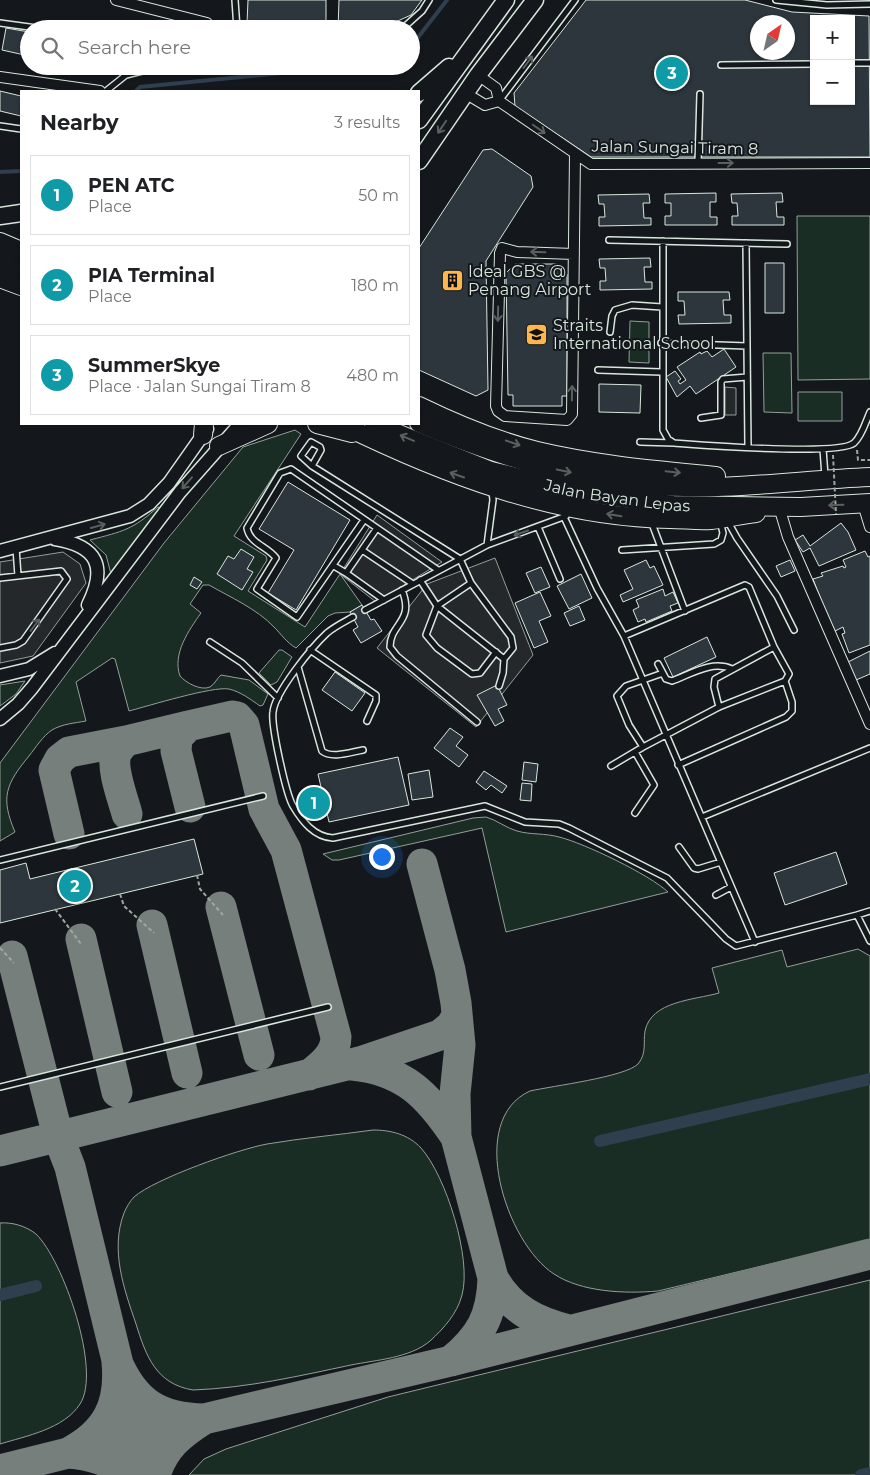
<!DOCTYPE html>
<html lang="en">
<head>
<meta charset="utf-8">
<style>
	body { margin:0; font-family:Montserrat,sans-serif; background:#f6f6f6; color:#202124 }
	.controls { position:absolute; right:15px; top:15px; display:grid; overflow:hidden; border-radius:0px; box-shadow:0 1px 4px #0004 }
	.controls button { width:45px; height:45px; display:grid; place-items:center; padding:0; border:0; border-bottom:1px solid #e0e0e0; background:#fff; color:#202124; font:25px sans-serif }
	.compass { position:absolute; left:750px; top:15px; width:45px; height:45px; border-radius:50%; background:#fff; box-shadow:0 1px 4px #0004; rotate:34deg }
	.you { position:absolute; left:381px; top:856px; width:18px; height:18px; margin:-12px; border:4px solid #fff; border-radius:50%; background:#1a73e8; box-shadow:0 0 0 8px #1a73e833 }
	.badge { display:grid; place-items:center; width:32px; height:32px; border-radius:50%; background:#846436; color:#fff; font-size:16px; font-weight:700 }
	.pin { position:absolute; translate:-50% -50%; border:2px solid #fff; box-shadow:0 1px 5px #0006 }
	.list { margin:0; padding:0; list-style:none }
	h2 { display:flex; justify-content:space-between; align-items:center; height:65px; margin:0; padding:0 20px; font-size:21px }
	h2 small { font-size:16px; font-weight:400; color:#757577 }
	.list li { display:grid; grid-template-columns:32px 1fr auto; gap:15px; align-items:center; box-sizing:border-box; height:80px; margin:0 10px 10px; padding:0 10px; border:1px solid #e0e0e0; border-radius:0px }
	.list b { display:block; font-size:19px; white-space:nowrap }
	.list p { margin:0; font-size:16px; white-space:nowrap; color:#757577 }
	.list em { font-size:16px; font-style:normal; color:#757577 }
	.icon { flex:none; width:28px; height:28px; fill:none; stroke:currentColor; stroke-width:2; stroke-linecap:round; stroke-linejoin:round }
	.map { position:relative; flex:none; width:870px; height:1475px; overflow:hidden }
	.search { position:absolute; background:#fff; box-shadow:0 1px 4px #0004; left:20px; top:20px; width:400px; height:55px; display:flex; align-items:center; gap:12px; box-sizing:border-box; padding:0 18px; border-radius:28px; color:#757577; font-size:19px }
	.panel { position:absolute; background:#fff; box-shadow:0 1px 4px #0004; left:20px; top:90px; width:400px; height:335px; border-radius:0px }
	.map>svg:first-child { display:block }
	.green { fill:#1a2d24; stroke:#939e99 }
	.parking { fill:#24282b; stroke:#939e99 }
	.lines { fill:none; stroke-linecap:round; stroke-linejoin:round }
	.stream { stroke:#2f3f4d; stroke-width:4 }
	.canal { stroke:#2f3f4d; stroke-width:12 }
	.taxiway { stroke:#767f7c; stroke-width:31 }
	.building { fill:#2c363c; stroke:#d8e6dc; fill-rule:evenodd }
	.service-casing { stroke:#d8e6dc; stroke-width:8 }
	.minor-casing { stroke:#d8e6dc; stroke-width:12 }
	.tertiary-casing { stroke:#d8e6dc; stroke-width:15 }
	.primary-casing { stroke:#d8e6dc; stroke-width:19 }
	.trunk-casing { stroke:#d8e6dc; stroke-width:20 }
	.path { stroke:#9da8a2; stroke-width:2; stroke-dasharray:4 2.5; stroke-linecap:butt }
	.service { stroke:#14181c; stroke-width:5 }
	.minor { stroke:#14181c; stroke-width:10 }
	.tertiary { stroke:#14181c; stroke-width:12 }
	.primary { stroke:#14181c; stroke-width:16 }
	.trunk { stroke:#14181c; stroke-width:18 }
	.path-bridge { stroke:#9da8a2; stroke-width:2; stroke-dasharray:4 2.5; stroke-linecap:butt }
	.oneway { stroke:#59605f }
	.labels { text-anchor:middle; stroke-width:4; stroke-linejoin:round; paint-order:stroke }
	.street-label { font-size:16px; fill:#d8e6dc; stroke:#14181c }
	.poi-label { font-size:16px; fill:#d8e6dc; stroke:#14181c; text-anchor:start }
</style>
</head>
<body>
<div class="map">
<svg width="870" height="1475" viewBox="0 0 870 1475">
	<rect width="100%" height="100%" fill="#14181c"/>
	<path class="green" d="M797 216H870V379L798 380Z
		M630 321 649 322V363L629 362Z
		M763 353H791L792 413 764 412Z
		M798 392H842V421H798Z
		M295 430 301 434 234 536 266 556 267 560 248 591 305 627 340 574 362 605 350 612 335 613 328 616 296 648C286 642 282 635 274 627 257 609 230 597 209 585H203L190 604 201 613C189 630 172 654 180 676 186 683 201 691 210 687 215 684 217 678 221 675L249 680 268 694 263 705 260 706C250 699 241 692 229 689 213 686 148 706 129 711L115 659 112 658 76 682 86 721C75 723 62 724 52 730 43 736 36 747 29 756 6 784 0 797 15 832L0 841V763L164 543 243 447Z
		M158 507 160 508 111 574 106 555 90 540C124 531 132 530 158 507Z
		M279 650H282L292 657 277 682 271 685 259 673Z
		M25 681 16 694 0 706V685Z
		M486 817C497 820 506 828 517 831 531 835 545 833 559 837 584 843 650 875 668 892L506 932 482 828 339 860H332L323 854 473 818Z
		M858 949 870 956V1240L658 1291C625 1294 581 1292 554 1274 506 1243 466 1120 530 1091 552 1086 625 1077 638 1064 647 1053 643 1043 645 1031 651 1001 694 1000 719 993L712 968 782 950 787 967Z
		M373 1130C390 1130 408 1134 421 1148 446 1176 472 1259 462 1295 457 1314 444 1328 430 1341 410 1358 376 1360 351 1365 299 1376 247 1388 193 1390 156 1384 146 1356 136 1324 124 1289 110 1250 124 1213 126 1208 130 1201 134 1197 154 1179 239 1149 267 1144 302 1138 338 1135 373 1130Z
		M0 1223C12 1222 26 1226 36 1234 63 1260 102 1371 80 1404 64 1429 26 1436 0 1444Z
		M870 1280V1475H189L204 1459 226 1449 388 1397Z"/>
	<path class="parking" d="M725 387 736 388V415H725Z
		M377 515 442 562 376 602 340 574Z
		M63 552 80 564 86 583 33 656 0 663V562Z
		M495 558 533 655 476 727 377 648 427 584Z"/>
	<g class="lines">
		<path class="stream" d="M411 42 416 40 447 0
			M136 91 140 87 351 66
			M0 172 21 171"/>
		<path class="canal" d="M600 1141 870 1079
			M0 1295 36 1286
			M861 1475 870 1473"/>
		<path class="taxiway" d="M188 726 232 716 237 717 244 725 264 809 286 850 336 1037C336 1054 322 1065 309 1075
			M127 814C123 799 111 768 116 754 118 749 122 745 126 741L188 726 177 738 176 751 190 807
			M69 834 54 770 60 759 69 752 126 741
			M422 864 450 970 456 1003 460 1045 455 1094 456 1137 493 1278
			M221 907 259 1055
			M152 925 187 1073
			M81 939 117 1092
			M12 956 58 1136 70 1167 145 1475
			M352 1065C404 1070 428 1095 456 1137
			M0 1151 363 1061 440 1035 451 1026 457 1016
			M451 1361C480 1337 492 1317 493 1278 510 1309 536 1322 569 1330
			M0 1470 204 1419 451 1361 870 1254
			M131 1475C110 1461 93 1455 68 1453 107 1433 121 1405 117 1362 135 1403 159 1418 204 1419 180 1434 164 1447 155 1475"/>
	</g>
	<path class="building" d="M248 0H326V24L247 23Z
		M339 0H422L411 15 380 29H338Z
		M586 0H745L792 12 869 16 870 157H591L515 106 514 93ZM814 19H851V101H814ZM758 22H788V52H758Z
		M6 28 29 32V56L2 50Z
		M82 66H110L109 72Z
		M0 91 21 96V116L0 111Z
		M492 149 531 176 533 187 486 261 488 390 476 396 419 370V248L483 150Z
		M716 193V202H710V217H717V225H665V216H671V203H665V194Z
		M782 193 783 202H776L777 217H784V225H732V216H738L737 203H732L731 194Z
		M649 194 650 203H643L644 218H651V225L599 226V217H605L604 204H599L598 195Z
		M650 258 651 267H644L645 282H652V289L600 290V281H606L605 268H600L599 259Z
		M765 263H784V313H765Z
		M515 264H557L567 274V396H562V406H513V395H508L506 273Z
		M678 292H729L730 300H723L724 315H731V323L679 324 678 315H685L684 301H678Z
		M724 349 736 367 696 394 690 386 677 397 666 377 675 371 681 379 678 381 680 384 686 380 677 367 700 352 701 354 707 351 712 357Z
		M599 384 641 385 640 413 599 412Z
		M288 482 350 520 296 610 268 593 294 550 259 529Z
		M841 523 848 532 856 550 819 566 810 548 803 552 795 540 803 535 810 546Z
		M241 549 254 557 247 569 253 572 242 590 217 574 228 556 234 559Z
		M865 551 868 557 870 556V645L849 653 842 634 845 633 843 627 833 632 813 579 823 576 821 573 843 566 844 568 846 567 843 560Z
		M646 560 650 568 654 566 663 585 623 602 620 595 633 589 624 570Z
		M790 560 795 571 781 577 776 566Z
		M541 567 550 587 535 593 526 573Z
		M581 574 592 598 569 609 557 586Z
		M194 577 202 582 197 589 190 585Z
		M663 589 665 596 673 592 678 603 670 606 672 611 646 622 645 619 638 622 633 610 639 607 636 600Z
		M540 592 551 616 539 621 548 642 534 648 515 603Z
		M362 605 371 620 374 619 382 631 361 643 353 630 358 627 350 612Z
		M579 606 585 620 570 626 564 613Z
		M707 637 716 657 673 677 664 658Z
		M870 651V674L856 680 848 662Z
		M335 672 365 693 352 711 322 690Z
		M497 685 507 705 498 709 504 721 495 726 477 695Z
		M450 728 463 737 456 746 468 755 459 767 434 748Z
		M398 757 409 805 329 822 318 774Z
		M524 762 538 764 536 782 522 780Z
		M429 770 433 797 412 800 408 774Z
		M484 771 507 786 502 793 491 785 486 790 476 782Z
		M522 783 532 784 531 801 520 800Z
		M311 797 322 800V811L311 815 304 806Z
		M194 839 203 874 0 923V870L26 863 30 879Z
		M836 852 847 884 785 905 774 873Z"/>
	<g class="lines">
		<defs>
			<path id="service" d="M235 0 237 29
				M776 0 827 5 870 4
				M0 23 44 29
				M296 26H325L328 29
				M402 29 422 11 429 0
				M851 63H870
				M721 65 814 64
				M106 91 126 75 142 71 146 66
				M499 101 575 0
				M0 126 21 129
				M698 163 700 94
				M609 240 787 244
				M663 241V430L668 439 674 443C702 445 839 456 854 443 862 436 866 421 870 412
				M746 243 748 447
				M610 332 612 316 615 310 632 305 662 307
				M661 343 747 346
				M598 370 661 372
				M701 418 721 415V382L723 379 747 377
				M640 442 674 443
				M823 449 825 476
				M312 466 321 450 320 447 311 442 301 456 312 466 460 559 471 583 511 637 513 648 504 659
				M564 517 597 588 624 636 755 942
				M364 520 297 617 257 589 276 558C267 546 250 544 247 528L280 473 291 469 438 570
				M727 520 737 538 777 596 794 630
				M651 521 685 611
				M538 527 560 579
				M377 528 346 573 384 600
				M487 545 493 500 492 491
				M16 548 18 576
				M362 550 413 584
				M622 550 714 544 721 540 723 533 720 521
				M334 566 346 573
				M0 578 61 571 67 579 23 641 16 645 0 648
				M420 580 437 606 504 659 503 673 499 686
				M471 583 437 606 426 635 437 648 472 674 480 673 496 652
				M402 590C415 622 390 623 390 647L397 656 477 722
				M365 610 487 545 566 516
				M353 617C344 622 334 627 327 633 312 647 275 692 273 712 271 726 286 794 293 806 302 821 314 837 333 838L485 806 525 822 559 824 569 828 667 878 726 939 736 946 857 915 870 941
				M624 636 745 585 749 587 774 647 715 679 714 687 719 707
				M210 642 242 663 278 698
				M774 647 789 674 785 681
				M310 650 376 695V701L367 721
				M658 664 666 679 672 681C691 674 712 660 732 669
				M298 667 322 751C332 759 351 752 363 750
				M663 673 626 686 617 696 629 725 643 747 719 707 785 681 792 702V711L786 717 678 765
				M611 766 643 747
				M635 813 654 785 635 752
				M702 817 870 748
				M679 847 694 868 698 869 721 862
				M0 860 263 796
				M716 895 731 887
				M857 915 870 911
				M0 1087 328 1007"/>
			<path id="minor" d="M116 0 207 23
				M478 75 496 88 499 101 591 164 870 163
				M0 77 100 91
				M465 93 485 105 499 101
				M574 254 517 252 502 248 500 253 496 406 498 411 505 416 567 420 572 414 575 154
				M863 504 870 527
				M780 510 788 537 870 724"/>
			<path id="tertiary" d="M55 539C98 546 107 567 88 605
				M0 551 130 516 149 504 169 483 207 429
				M0 676 29 669 55 653
				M0 719 18 704 32 688 180 492 240 424"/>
			<path id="primary" d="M419 93 449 67
				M419 120 506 0
				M419 161 478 75 535 0
				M0 216 21 213"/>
			<g id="trunk">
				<path d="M0 242 21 251"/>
				<path d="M0 260 21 269"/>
				<path d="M0 278 21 286"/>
				<path d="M419 406C456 424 497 441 537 451 596 465 656 470 716 476"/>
				<path d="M419 423C492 454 570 479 649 485 722 492 797 480 870 477"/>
				<path d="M317 424 352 433"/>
				<path d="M341 424C443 474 554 517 670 519 683 519 698 521 711 520 726 518 741 515 756 513"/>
				<path id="s1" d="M374 424 491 471 578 492 673 505 801 507 870 503"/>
				<path d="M203 435 204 424"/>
				<path d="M219 446 268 424"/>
			</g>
		</defs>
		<use href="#service" class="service-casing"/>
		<use href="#minor" class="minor-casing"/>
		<use href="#tertiary" class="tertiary-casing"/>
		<use href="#primary" class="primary-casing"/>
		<use href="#trunk" class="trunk-casing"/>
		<path class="path" d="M857 450 858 460H870
			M197 875 200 889 223 915
			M120 894 124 906 154 933
			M55 909 81 944
			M0 948 14 963"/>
		<use href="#service" class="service"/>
		<use href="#minor" class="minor"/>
		<use href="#tertiary" class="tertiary"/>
		<use href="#primary" class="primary"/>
		<use href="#trunk" class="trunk"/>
		<path class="path-bridge" d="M833 455 836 514"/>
	</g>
	<defs><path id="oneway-shaft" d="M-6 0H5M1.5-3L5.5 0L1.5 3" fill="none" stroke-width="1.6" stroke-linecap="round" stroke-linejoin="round" transform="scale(1.25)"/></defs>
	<g class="oneway">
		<use href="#oneway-shaft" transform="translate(528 62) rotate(-53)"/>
		<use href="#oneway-shaft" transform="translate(442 127) rotate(124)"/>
		<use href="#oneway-shaft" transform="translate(539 129) rotate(35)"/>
		<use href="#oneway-shaft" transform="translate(726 163)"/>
		<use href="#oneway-shaft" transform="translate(538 252) rotate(-178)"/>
		<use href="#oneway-shaft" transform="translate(498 314) rotate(91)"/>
		<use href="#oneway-shaft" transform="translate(572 393) rotate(-89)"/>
		<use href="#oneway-shaft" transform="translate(407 438) rotate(-157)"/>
		<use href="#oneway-shaft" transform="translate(513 443) rotate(19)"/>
		<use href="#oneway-shaft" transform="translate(564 471) rotate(12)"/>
		<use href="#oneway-shaft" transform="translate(673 472) rotate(6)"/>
		<use href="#oneway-shaft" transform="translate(457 475) rotate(-161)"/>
		<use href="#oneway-shaft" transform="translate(187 483) rotate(131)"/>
		<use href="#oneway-shaft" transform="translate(836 505) rotate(178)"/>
		<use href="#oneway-shaft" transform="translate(614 515) rotate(-170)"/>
		<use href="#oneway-shaft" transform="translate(98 526) rotate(-15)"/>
		<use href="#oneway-shaft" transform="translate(521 533) rotate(161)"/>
		<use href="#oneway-shaft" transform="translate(35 625) rotate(-53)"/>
	</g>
	<defs>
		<symbol id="building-square" viewBox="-11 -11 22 22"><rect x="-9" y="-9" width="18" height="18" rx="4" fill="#ffb74d" stroke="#14181c"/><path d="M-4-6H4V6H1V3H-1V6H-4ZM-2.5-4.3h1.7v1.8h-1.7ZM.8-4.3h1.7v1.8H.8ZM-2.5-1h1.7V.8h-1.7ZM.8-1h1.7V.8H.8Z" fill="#111"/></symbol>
		<symbol id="school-square" viewBox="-11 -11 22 22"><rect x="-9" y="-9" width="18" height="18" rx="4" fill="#ffb74d" stroke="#14181c"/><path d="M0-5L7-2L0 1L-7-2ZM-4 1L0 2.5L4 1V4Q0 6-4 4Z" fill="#111"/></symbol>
	</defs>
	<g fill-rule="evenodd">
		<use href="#building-square" x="440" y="268" width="25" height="25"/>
		<use href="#school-square" x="524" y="322" width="25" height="25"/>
	</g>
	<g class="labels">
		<g class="street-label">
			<text transform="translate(675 147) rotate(1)" y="6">Jalan Sungai Tiram 8</text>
			<text dy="6" stroke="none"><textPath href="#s1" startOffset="255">Jalan Bayan Lepas</textPath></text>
		</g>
		<g class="poi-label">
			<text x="468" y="277">Ideal GBS @<tspan x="468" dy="18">Penang Airport</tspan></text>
			<text x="553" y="331">Straits<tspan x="553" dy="18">International School</tspan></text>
		</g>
	</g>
</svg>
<div class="controls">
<button>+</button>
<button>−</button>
</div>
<svg class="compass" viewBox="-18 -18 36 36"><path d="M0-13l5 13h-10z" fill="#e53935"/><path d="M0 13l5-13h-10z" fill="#757577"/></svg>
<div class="you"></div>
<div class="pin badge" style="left:314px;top:803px;background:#0f9aa8">1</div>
<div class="pin badge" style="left:75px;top:886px;background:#0f9aa8">2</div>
<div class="pin badge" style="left:672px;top:73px;background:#0f9aa8">3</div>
<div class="search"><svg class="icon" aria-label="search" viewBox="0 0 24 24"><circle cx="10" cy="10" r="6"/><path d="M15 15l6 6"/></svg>Search here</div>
<section class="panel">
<h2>Nearby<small>3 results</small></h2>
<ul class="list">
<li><span class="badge" style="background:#0f9aa8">1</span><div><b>PEN ATC</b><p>Place</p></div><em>50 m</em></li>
<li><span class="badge" style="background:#0f9aa8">2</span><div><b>PIA Terminal</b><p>Place</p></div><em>180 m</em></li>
<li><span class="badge" style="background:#0f9aa8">3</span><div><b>SummerSkye</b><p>Place · Jalan Sungai Tiram 8</p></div><em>480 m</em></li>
</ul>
</section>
</div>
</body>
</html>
